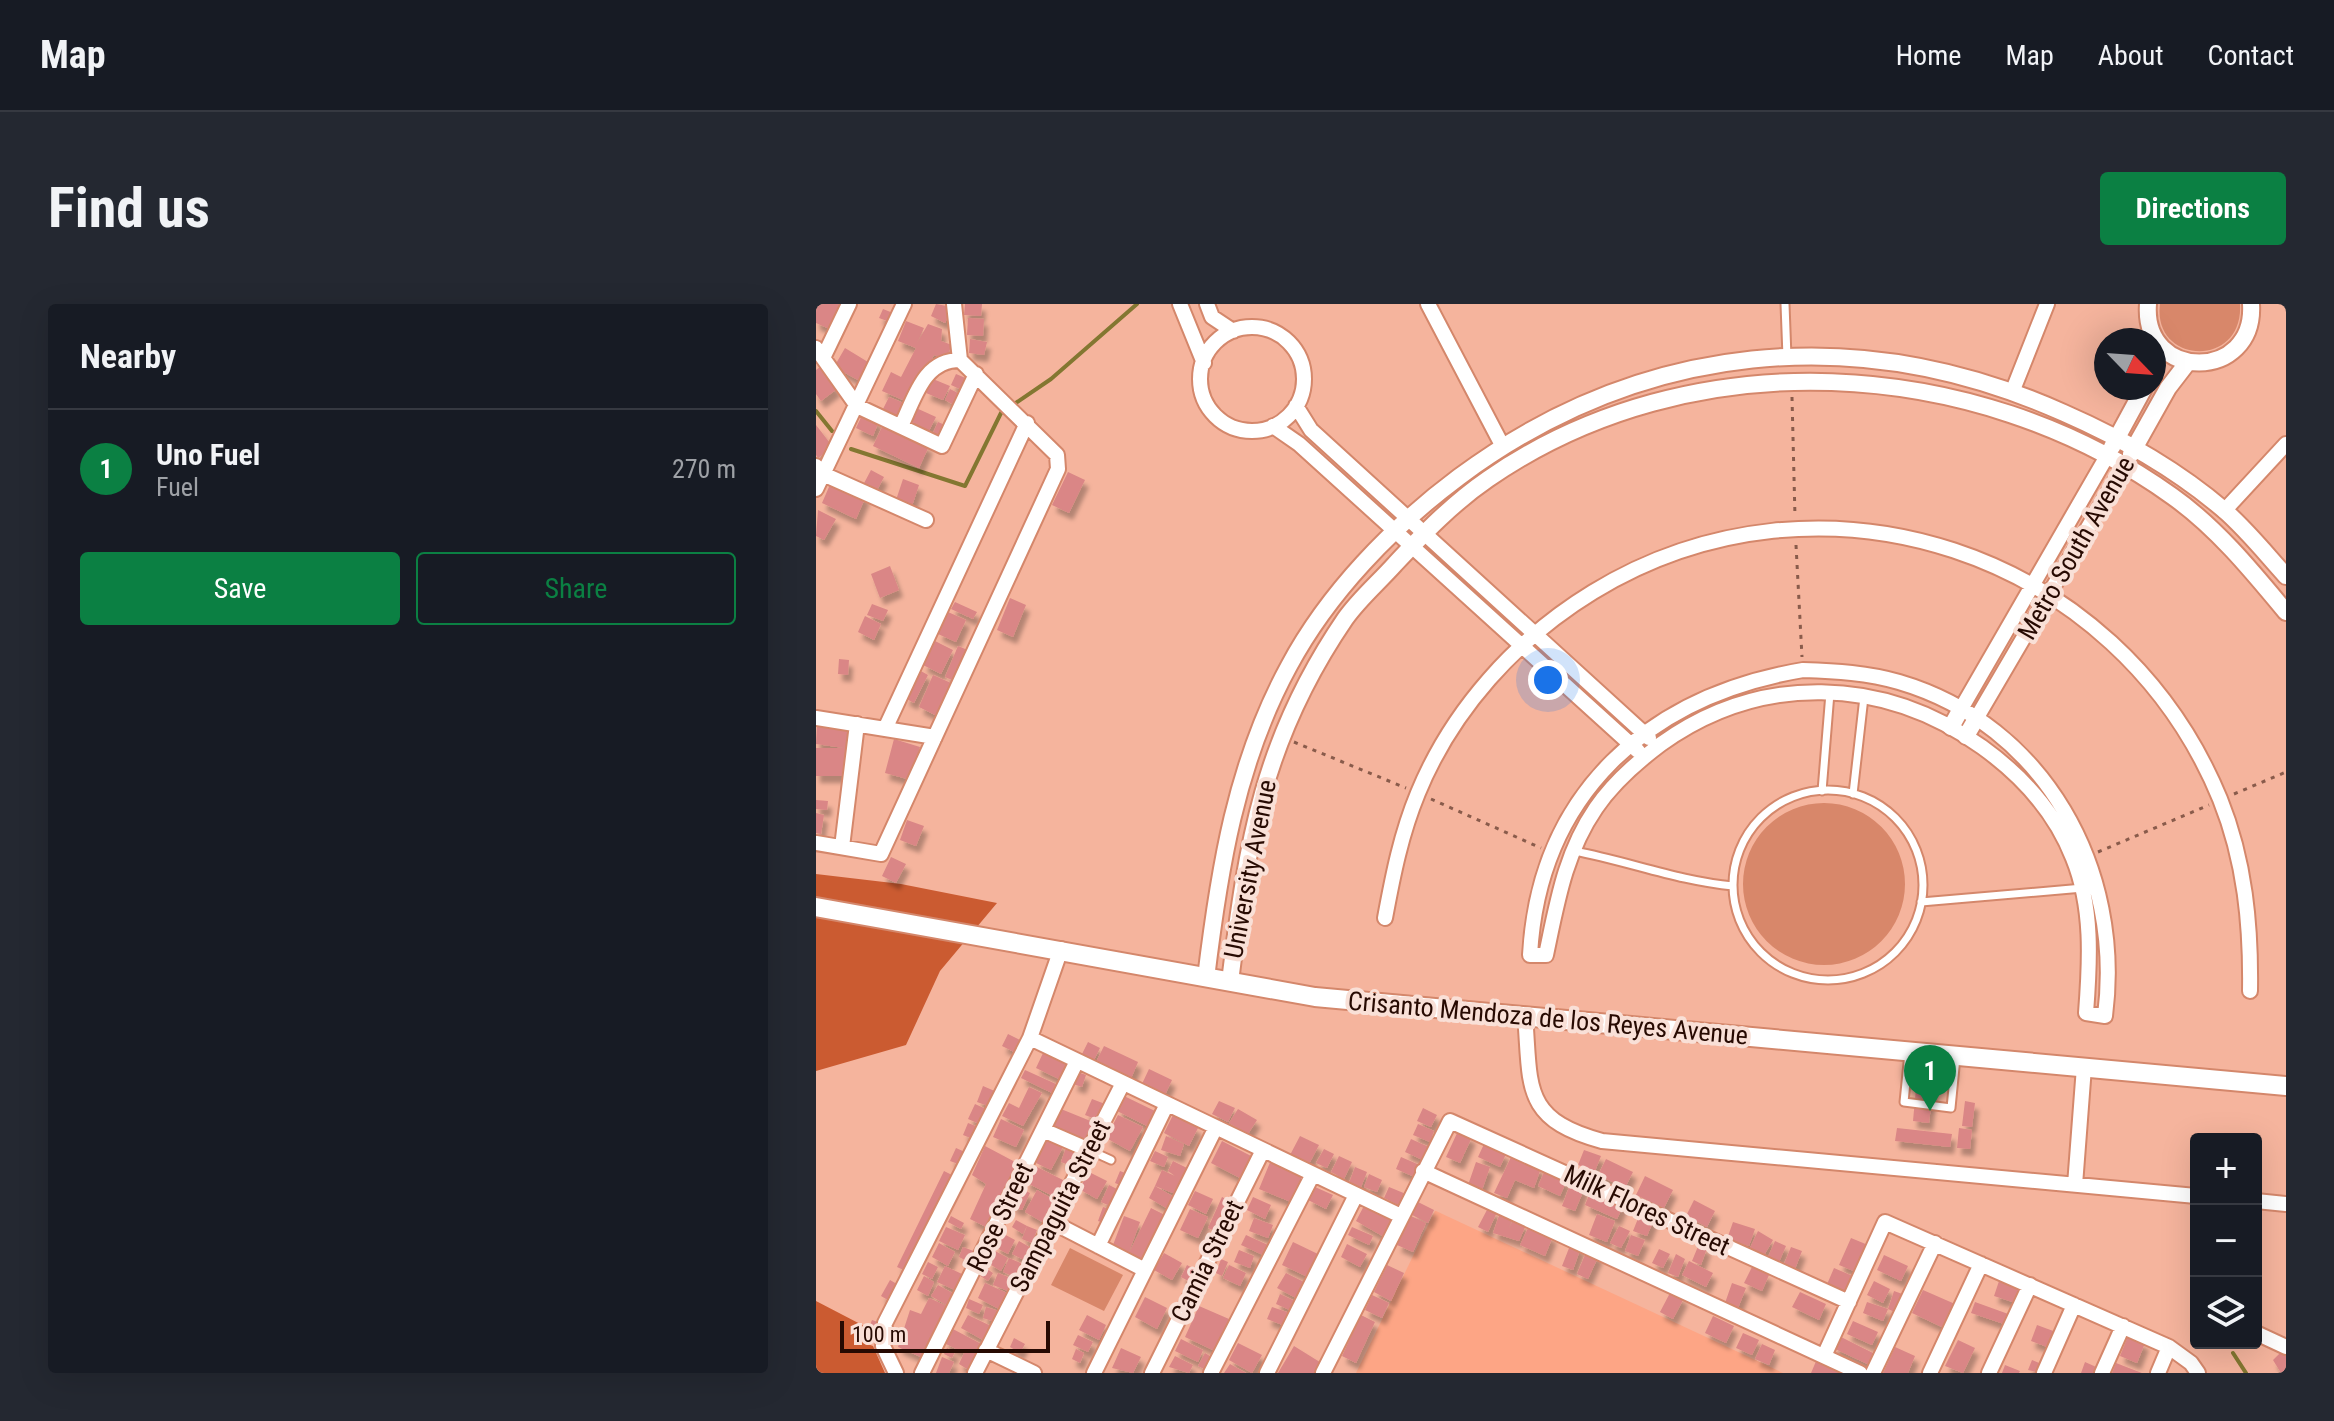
<!DOCTYPE html>
<html lang="en">
<head>
<meta charset="utf-8">
<style>
	body { margin:0; font-family:"Roboto Condensed",sans-serif; background:#242831; color:#f1f3f6 }
	.controls { position:absolute; right:24px; bottom:24px; display:grid; overflow:hidden; border-radius:8px; box-shadow:0 8px 32px #0002 }
	.controls button { width:72px; height:72px; display:grid; place-items:center; padding:0; border:0; border-bottom:2px solid #363941; background:#171b24; color:#f1f3f6; font:40px sans-serif }
	.compass { position:absolute; left:1278px; top:24px; width:72px; height:72px; border-radius:50%; background:#171b24; box-shadow:0 8px 32px #0002; rotate:115deg }
	.scale { position:absolute; left:24px; bottom:20px; width:210px; box-sizing:border-box; padding-left:8px; border:4px solid #270a02; border-top:0; font-size:22px; line-height:28px; white-space:nowrap; color:#270a02; -webkit-text-stroke:6px #f9e0d7; paint-order:stroke }
	.you { position:absolute; left:732px; top:376px; width:28px; height:28px; margin:-20px; border:6px solid #fff; border-radius:50%; background:#1a73e8; box-shadow:0 0 0 12px #1a73e833 }
	.badge { display:grid; place-items:center; width:52px; height:52px; border-radius:50%; background:#0b8043; color:#fff; font-size:26px; font-weight:700 }
	.pin { position:absolute; translate:-50% -66px; filter:drop-shadow(0 2px 4px #0008) }
	.pin::after { content:''; position:absolute; top:42px; width:28px; height:24px; background:inherit; clip-path:polygon(0 0,100% 0,50% 100%) }
	.list { margin:0; padding:0; list-style:none }
	h2 { display:flex; justify-content:space-between; align-items:center; height:104px; margin:0; padding:0 32px; font-size:34px }
	h2 small { font-size:26px; font-weight:400; color:#9ea1a6 }
	.list li { display:grid; grid-template-columns:52px 1fr auto; gap:24px; align-items:center; box-sizing:border-box; height:120px; padding:0 32px; border-top:2px solid #363941 }
	.list b { display:block; font-size:30px; white-space:nowrap }
	.list p { margin:0; font-size:26px; white-space:nowrap; color:#9ea1a6 }
	.list em { font-size:26px; font-style:normal; color:#9ea1a6 }
	.actions { display:flex; gap:16px; padding:24px 32px }
	.actions a { flex:1; padding:18px 0; border:2px solid #0b8043; border-radius:8px; text-align:center; font-size:28px; color:#0b8043 }
	.actions .main { background:#0b8043; color:#fff }
	.icon { flex:none; width:44px; height:44px; fill:none; stroke:currentColor; stroke-width:2; stroke-linecap:round; stroke-linejoin:round }
	.map { position:relative; flex:none; width:1470px; height:1069px; overflow:hidden; border-radius:8px }
	header { display:flex; align-items:center; gap:48px; box-sizing:border-box; height:112px; padding:0 40px; background:#171b24; border-bottom:2px solid #363941 }
	header strong { font-size:38px }
	nav { display:flex; gap:44px; margin-inline-start:auto; font-size:28px }
	.intro { display:flex; align-items:center; justify-content:space-between; box-sizing:border-box; height:192px; padding:0 48px }
	h1 { margin:0; font-size:56px }
	.button { padding:20px 36px; border-radius:8px; background:#0b8043; color:#fff; font-size:28px; font-weight:700 }
	main { display:flex; gap:48px; padding:0 48px }
	aside { flex:1; background:#171b24; border-radius:8px; box-shadow:0 8px 32px #0002 }
	.map>svg:first-child { display:block }
	.built { fill:#fda585 }
	.green { fill:#d8876a }
	.forest { fill:#cb5b31 }
	.lines { fill:none; stroke-linecap:round; stroke-linejoin:round }
	.stream { stroke:#837731; stroke-width:4 }
	.building { fill:#da8686; filter:url(#shadow) }
	.service-casing { stroke:#d4876b; stroke-width:11 }
	.minor-casing { stroke:#d4876b; stroke-width:18 }
	.tertiary-casing { stroke:#d4876b; stroke-width:20 }
	.secondary-casing { stroke:#d4876b; stroke-width:22 }
	.path { stroke:#895b4b; stroke-width:3; stroke-dasharray:4 6; stroke-linecap:butt }
	.service { stroke:#fff; stroke-width:7 }
	.minor { stroke:#fff; stroke-width:14 }
	.tertiary { stroke:#fff; stroke-width:16 }
	.secondary { stroke:#fff; stroke-width:18 }
	.labels { text-anchor:middle; stroke-width:8; stroke-linejoin:round; paint-order:stroke }
	.street-label { font-size:26px; fill:#270a02; stroke:#f9e0d7 }
</style>
</head>
<body>
<header>
<strong>Map</strong>
<nav><a>Home</a><a>Map</a><a>About</a><a>Contact</a></nav>
</header>
<div class="intro"><h1>Find us</h1><a class="button">Directions</a></div>
<main>
<aside>
<h2>Nearby<small></small></h2>
<ul class="list">
<li><span class="badge">1</span><div><b>Uno Fuel</b><p>Fuel</p></div><em>270 m</em></li>
</ul>
<div class="actions"><a class="main">Save</a><a>Share</a></div>
</aside>
<div class="map">
<svg width="1470" height="1069" viewBox="0 0 1470 1069">
	<defs>
		<filter id="shadow"><feDropShadow dx="4" dy="7" stdDeviation="2" flood-color="#0004"/></filter>
	</defs>
	<rect width="100%" height="100%" fill="#f5b49d"/>
	<path class="built" d="M619 907H620L967 1069H540Z"/>
	<path class="green" d="M1344 0H1424C1428 65 1336 61 1344 0Z
		M927 580a81 81 0 1 1 162 0a81 81 0 1 1-162 0Z
		M254 944 307 971 288 1007 235 981Z"/>
	<path class="forest" d="M0 570 85 580 181 599 124 667 90 741 0 767Z
		M0 997 50 1023 43 1037 57 1042 69 1069H0Z"/>
	<g class="lines">
		<path class="stream" d="M0 107 16 127
			M35 145 149 182 185 109 235 75 321 0
			M1417 1049 1430 1069"/>
	</g>
	<path class="building" d="M0 0H28L18 27 0 19Z
		M120 0 136 3 129 19 115 12Z
		M149 0H166L165 12 148 11Z
		M67 5 77 9 74 18 63 14Z
		M152 14 168 15 167 32 151 31Z
		M90 17 108 24 101 39 112 20 126 25 125 37 136 41 129 56 118 51 94 99 66 87 75 68 85 73 100 44 82 37Z
		M154 35 171 38 168 51 153 49Z
		M29 44 52 58 42 76 18 63Z
		M4 63 21 85 5 97 0 90V66Z
		M140 70 152 75 146 86 135 81Z
		M117 75 134 82 127 96 110 89Z
		M134 85 144 90 138 101 129 96Z
		M73 93 90 100 84 115 66 107Z
		M98 103 120 113 113 127 91 116Z
		M47 109 63 117 57 132 40 124Z
		M122 118 129 121 124 135 116 131Z
		M0 121 17 143 2 154 0 151Z
		M67 121 113 142 103 164 57 142Z
		M55 166 68 173 59 190 46 183Z
		M252 168 269 176 253 209 236 201Z
		M87 175 103 181 96 202 80 196Z
		M16 176 50 192 40 215 6 199Z
		M2 206 20 215 8 236 0 232Z
		M74 262 83 286 64 294 55 270Z
		M194 294 210 301 197 333 181 326Z
		M139 298 161 308 157 315 135 305Z
		M56 300 72 306 67 317 51 311Z
		M132 308 150 316 140 338 122 330Z
		M49 312 65 320 58 336 42 328Z
		M119 337 137 346 125 370 107 361Z
		M142 342 154 347 141 378 129 373Z
		M23 355 33 356 32 371 22 370Z
		M103 366 112 371 98 399 89 394Z
		M117 371 135 379 121 412 103 403Z
		M1 422 33 426 31 472H0V444H28L0 440Z
		M78 435 104 443 95 476 69 469Z
		M0 496 12 497 11 506 0 505Z
		M0 509 8 511 5 530 0 529Z
		M91 516 108 522 100 542 84 536Z
		M75 553 90 560 80 579 66 572Z
		M192 730 204 736 198 748 186 742Z
		M272 738 284 744 277 758 265 752Z
		M288 742 322 758 314 777 279 760Z
		M227 749 252 761 245 776 220 764Z
		M333 765 356 776 348 793 325 782Z
		M209 766 240 780 236 789 205 774Z
		M262 768 270 771 266 783 257 780Z
		M167 782 181 788 175 803 161 798Z
		M213 783 226 789 207 822 186 812 193 799 203 804Z
		M1100 784 1117 785 1113 819 1097 817Z
		M308 792 339 807 331 822 301 807Z
		M276 795 289 800 282 816 269 811Z
		M403 797 419 804 412 818 396 810Z
		M1149 797 1159 799 1156 823 1146 822Z
		M159 800 172 806 166 821 152 815Z
		M607 804 621 811 615 823 601 817Z
		M245 805 277 818 269 839 236 825Z
		M422 805 441 816 432 830 413 819Z
		M302 811 327 823 314 847 290 834Z
		M357 811 382 824 373 842 348 829Z
		M185 815 208 826 200 843 177 833Z
		M152 819 162 823 157 835 147 831Z
		M602 820 618 827 614 838 597 831Z
		M1081 824 1136 830 1134 843 1079 837Z
		M1143 824 1156 826 1154 845 1141 844Z
		M642 827 656 833 644 859 630 853Z
		M350 832 368 840 364 852 345 846Z
		M484 832 503 841 493 860 474 851Z
		M232 833 248 841 235 866 220 859Z
		M595 835 615 844 609 857 589 848Z
		M406 837 437 853 426 875 395 859Z
		M668 840 690 850 684 863 662 853Z
		M251 841 267 846 261 864 245 858Z
		M169 842 201 859 172 924 154 915 170 880 156 871Z
		M140 844 151 849 145 861 134 857Z
		M508 845 518 850 511 864 500 859Z
		M768 846 785 852 779 867 762 861Z
		M339 847 352 853 348 863 334 857Z
		M696 851 725 864 718 884 699 876 691 894 678 889Z
		M523 852 536 858 528 875 515 868Z
		M585 853 606 862 601 874 580 865Z
		M790 855 817 868 809 884 782 871Z
		M455 856 487 870 475 898 443 885Z
		M357 857 373 865 362 891 339 882 346 866 359 872 352 867Z
		M660 858 674 863 665 889 651 884Z
		M217 861 249 877 241 894 209 878Z
		M539 863 551 868 545 883 533 879Z
		M729 866 751 876 744 892 722 882Z
		M128 867 142 874 94 969 81 963Z
		M304 867 314 871 309 883 299 879Z
		M273 868 291 877 281 895 263 885Z
		M553 870 566 876 561 888 548 883Z
		M829 872 857 886 848 904 820 891Z
		M755 878 769 883 759 907 746 902Z
		M293 881 307 888 299 904 285 898Z
		M339 882 358 893 352 905 333 894Z
		M499 883 517 891 510 905 492 896Z
		M573 883 590 890 585 902 568 894Z
		M204 884 214 889 206 906 195 902Z
		M221 886 240 897 228 919 209 908Z
		M775 886 808 900 801 915 769 901Z
		M379 887 397 895 390 910 372 901Z
		M406 893 416 898 402 928 392 924Z
		M437 893 455 901 449 915 431 906Z
		M878 896 899 907 891 923 870 912Z
		M550 898 580 916 570 934 540 917Z
		M602 898 618 906 612 919 596 911Z
		M287 903 296 906 291 920 282 917Z
		M335 904 349 911 326 956 313 949Z
		M672 904 681 908 672 928 662 923Z
		M374 905 392 913 382 934 364 926Z
		M685 906 698 911 693 924 698 915 710 921 703 937 677 929Z
		M825 907 839 913 831 932 817 927Z
		M781 910 799 917 791 938 773 931Z
		M135 912 148 919 145 925 132 918Z
		M308 912 324 918 313 948 297 941Z
		M595 912 610 919 597 948 581 941Z
		M438 914 457 921 452 934 433 927Z
		M200 916 211 922 207 930 196 923Z
		M917 918 939 925 933 942 911 935Z
		M211 922 221 926 216 939 206 935Z
		M713 922 737 932 729 952 704 941Z
		M803 922 814 927 805 944 794 939Z
		M130 923 149 931 142 946 123 937Z
		M536 923 557 932 553 941 532 931Z
		M942 927 957 936 947 953 933 946Z
		M186 929 199 936 192 950 179 943Z
		M430 931 452 941 447 951 425 941Z
		M815 931 829 936 822 952 809 947Z
		M1035 934 1052 941 1040 968 1023 961Z
		M203 937 217 945 210 957 196 950Z
		M959 937 970 942 963 958 952 953Z
		M477 938 504 951 494 974 466 961Z
		M123 939 139 948 132 962 116 953Z
		M755 939 765 943 757 966 746 962Z
		M531 940 551 950 544 963 525 953Z
		M883 940 891 944 885 961 876 957Z
		M147 943 160 948 155 959 143 953Z
		M975 943 986 947 979 965 968 960Z
		M843 945 854 950 847 964 836 959Z
		M423 946 438 952 434 964 418 958Z
		M771 946 783 951 772 975 761 970Z
		M179 947 192 954 185 967 172 959Z
		M348 949 366 959 356 976 338 966Z
		M860 950 869 955 862 973 852 969Z
		M1068 951 1092 962 1085 977 1061 966Z
		M193 954 207 960 201 974 187 968Z
		M405 955 412 958 406 972 400 969Z
		M873 957 897 969 890 983 866 971Z
		M112 958 122 963 116 975 106 970Z
		M371 961 382 967 376 979 365 973Z
		M413 961 430 969 424 982 407 974Z
		M571 961 588 969 575 997 558 988Z
		M129 962 146 970 139 986 121 978Z
		M168 963 177 969 172 977 163 971Z
		M936 963 953 971 946 987 928 979Z
		M1018 964 1039 973 1031 994 1009 985Z
		M182 969 202 977 197 989 177 981Z
		M470 969 490 979 482 995 461 984Z
		M108 972 118 978 112 992 101 986Z
		M1184 974 1209 983 1203 1000 1178 992Z
		M74 976 86 983 77 999 65 992Z
		M1058 977 1074 985 1067 999 1051 991Z
		M169 979 191 989 183 1005 162 994Z
		M916 979 930 984 922 1004 909 999Z
		M122 981 138 990 132 1002 115 992Z
		M1107 986 1139 1000 1128 1024 1096 1009Z
		M855 987 868 994 857 1015 844 1008Z
		M1078 987 1092 992 1083 1010 1072 1005Z
		M984 988 1010 1000 1003 1016 976 1003Z
		M464 990 481 998 476 1007 460 1000Z
		M556 991 573 999 566 1014 549 1006Z
		M329 993 351 1004 341 1025 319 1013Z
		M113 994 131 1002 107 1054 82 1043 94 1006 105 1010Z
		M153 995 167 1001 163 1010 150 1004Z
		M1051 998 1072 1005 1067 1017 1047 1009Z
		M1159 998 1195 1011 1191 1021 1155 1009Z
		M383 1002 413 1015 399 1047 369 1033Z
		M170 1003 186 1008 182 1019 167 1014Z
		M456 1003 474 1009 469 1022 451 1015Z
		M152 1011 177 1023 169 1037 145 1024Z
		M271 1011 290 1021 283 1036 263 1026Z
		M545 1011 559 1018 540 1059 526 1052Z
		M897 1012 918 1022 910 1039 889 1029Z
		M56 1016 68 1020 64 1031 52 1026Z
		M1037 1017 1062 1028 1056 1041 1031 1030Z
		M1221 1021 1240 1028 1234 1044 1215 1037Z
		M135 1024 169 1042 156 1068 143 1060 148 1049 128 1039Z
		M927 1029 943 1036 936 1051 920 1044Z
		M262 1031 277 1038 272 1048 257 1041Z
		M1023 1032 1063 1052 1058 1063 1017 1044Z
		M1312 1032 1329 1039 1321 1059 1304 1052Z
		M198 1034 209 1040 204 1049 194 1043Z
		M365 1035 387 1046 382 1058 359 1047Z
		M1142 1036 1159 1044 1147 1069 1129 1062Z
		M422 1039 446 1051 436 1069 413 1056Z
		M946 1040 959 1046 953 1061 939 1055Z
		M478 1042 507 1060 502 1069H462Z
		M1079 1043 1099 1052 1092 1069H1067Z
		M131 1044 139 1048 136 1054 128 1050Z
		M305 1044 325 1053 317 1069 296 1064Z
		M260 1045 268 1049 264 1059 256 1055Z
		M1467 1046 1470 1050V1069H1465L1457 1056Z
		M389 1049 397 1054 390 1066 382 1062Z
		M359 1052 377 1061 373 1069 353 1063Z
		M126 1053 138 1058 133 1069H120Z
		M1001 1055 1031 1069H995Z
		M1216 1056 1228 1061 1225 1069 1212 1066Z
		M1269 1058 1287 1066 1286 1069H1265Z
		M1300 1059 1326 1069H1296Z
		M414 1060 430 1069H408Z
		M1189 1061 1204 1067 1203 1069H1186Z"/>
	<g class="lines">
		<defs>
			<path id="service" d="M969 0 971 53
				M917 581a95 95 0 1 1 190 0a95 95 0 1 1-190 0Z
				M1006 487 1014 389
				M1037 490 1048 393
				M758 547C812 557 862 577 917 582
				M1105 598 1267 584
				M1093 749 1088 798 1135 804 1140 753
				M273 846 295 856"/>
			<path id="minor" d="M364 0 388 59
				M391 0 396 13 417 27
				M612 0 686 141
				M384 75a52 52 0 1 1 104 0a52 52 0 1 1-104 0Z
				M0 44 41 102 126 142 160 70
				M7 54 33 0
				M1197 86 1231 0
				M480 102 495 126 833 434
				M85 122C99 94 107 56 144 56
				M457 122 483 140 822 447
				M0 162 7 170 110 216
				M0 185 88 0
				M1408 207 1470 140
				M987 366C1020 367 1052 369 1083 378 1229 421 1308 566 1289 712L1270 709C1274 657 1277 603 1257 554 1239 508 1205 471 1166 443 1067 372 944 369 845 440 821 458 797 479 780 504 749 549 741 599 730 651H714C723 489 833 392 987 366Z
				M1145 405 1291 152
				M0 414 119 433
				M1160 415 1308 162
				M69 425 211 119
				M0 539 65 550 242 165 241 151 144 56 138 0
				M26 543 41 420
				M569 614C577 571 585 530 602 489 636 406 700 335 777 288 1005 149 1302 247 1404 495 1429 557 1435 621 1434 687
				M709 711C715 782 705 815 786 837L1380 892
				M214 734 585 912
				M227 826 273 846
				M607 867 1044 1069
				M1259 881 1268 763
				M1440 897 1470 900
				M236 918 329 966
				M282 942 351 800
				M1440 1029 1470 1043
				M170 1046 218 1069
				M1008 1052 1069 918 1353 1043 1375 1059 1382 1069
				M80 1069 67 1042 69 1019 214 734 245 645
				M106 1069 261 757
				M159 1069 307 779
				M278 1069 400 823
				M336 1069 447 846
				M395 1069 497 870
				M451 1069 540 891
				M507 1069 634 817 1033 998
				M1057 1069 1119 939
				M1114 1069 1165 960
				M1173 1069 1214 981
				M1228 1069 1258 1001
				M1286 1069 1307 1022
				M1342 1069 1353 1043"/>
			<path id="tertiary" d="M1332 0C1326 78 1440 78 1435 0
				M1296 143 1328 84
				M1315 150 1352 84 1372 58
				M1135 423 1145 405
				M1150 432 1160 415
				M390 674C403 566 420 459 473 362 512 289 576 223 643 173 825 38 1041 16 1248 109 1305 134 1360 165 1408 206 1431 226 1450 250 1470 272
				M414 678C431 538 447 435 529 315 543 295 563 278 579 260 608 229 637 199 672 175 874 35 1159 51 1356 192 1400 223 1436 267 1470 308"/>
			<path id="secondary" d="M0 603 499 693 1470 782"/>
		</defs>
		<use href="#service" class="service-casing"/>
		<use href="#minor" class="minor-casing"/>
		<use href="#tertiary" class="tertiary-casing"/>
		<use href="#secondary" class="secondary-casing"/>
		<path class="path" d="M976 93 979 213
			M980 241 986 353
			M478 438 590 484
			M1418 490 1470 468
			M615 495 725 544
			M1282 548 1393 501"/>
		<use href="#service" class="service"/>
		<use href="#minor" class="minor"/>
		<use href="#tertiary" class="tertiary"/>
		<use href="#secondary" class="secondary"/>
	</g>
	<g class="labels">
		<g class="street-label">
			<text transform="translate(1260 244) rotate(-60)" y="9">Metro South Avenue</text>
			<text transform="translate(434 565) rotate(-79)" y="9">University Avenue</text>
			<text transform="translate(732 714) rotate(5)" y="9">Crisanto Mendoza de los Reyes Avenue</text>
			<text transform="translate(244 902) rotate(-63)" y="9">Sampaguita Street</text>
			<text transform="translate(831 906) rotate(25)" y="9">Milk Flores Street</text>
			<text transform="translate(184 913) rotate(-64)" y="9">Rose Street</text>
			<text transform="translate(391 957) rotate(-64)" y="9">Camia Street</text>
		</g>
	</g>
</svg>
<div class="controls">
<button>+</button>
<button>−</button>
<button><svg class="icon" aria-label="layers" viewBox="0 0 24 24"><path d="M12 4l9 5-9 5-9-5zM3 14l9 5 9-5"/></svg></button>
</div>
<svg class="compass" viewBox="-18 -18 36 36"><path d="M0-13l5 13h-10z" fill="#e53935"/><path d="M0 13l5-13h-10z" fill="#9ea1a6"/></svg>
<div class="scale">100 m</div>
<div class="you"></div>
<div class="pin badge" style="left:1114px;top:807px">1</div>
</div>
</main>
</body>
</html>
